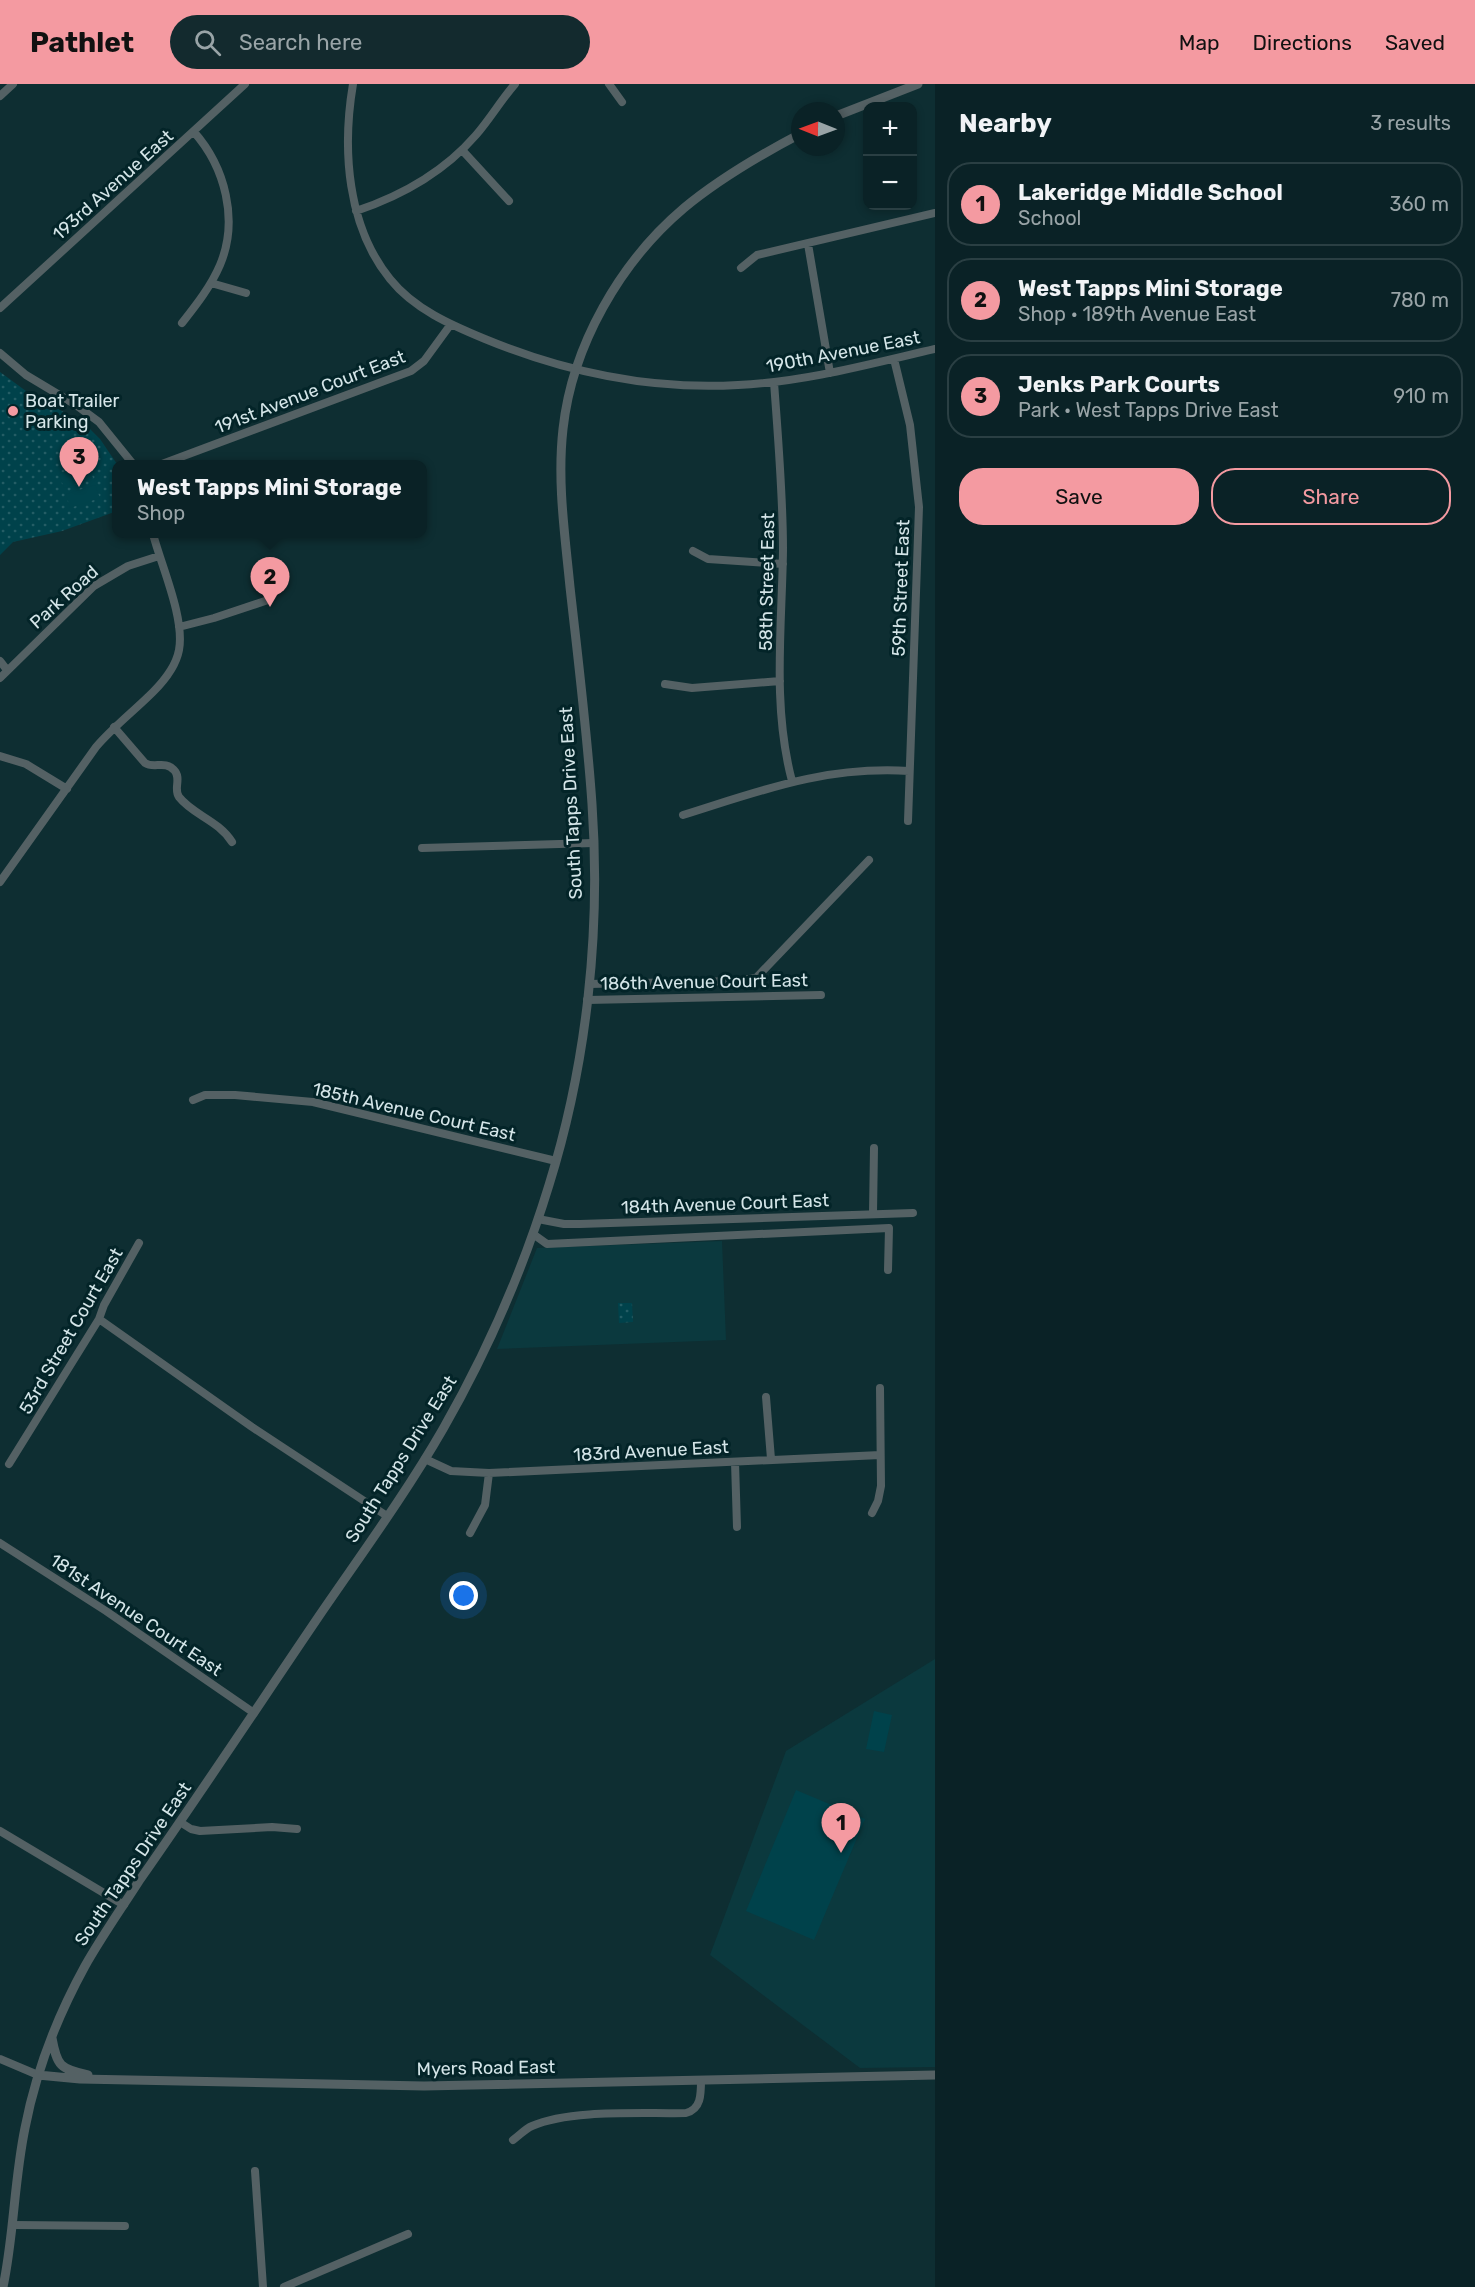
<!DOCTYPE html>
<html lang="en">
<head>
<meta charset="utf-8">
<style>
	body { margin:0; font-family:Rubik,sans-serif; background:#132a2e; color:#f1f3f6 }
	.controls { position:absolute; right:18px; top:18px; display:grid; overflow:hidden; border-radius:12px; box-shadow:0 3px 9px #0003 }
	.controls button { width:54px; height:54px; display:grid; place-items:center; padding:0; border:0; border-bottom:2px solid #2a3f43; background:#0a2226; color:#f1f3f6; font:30px sans-serif }
	.compass { position:absolute; left:791px; top:18px; width:54px; height:54px; border-radius:50%; background:#0a2226; box-shadow:0 3px 9px #0003; rotate:271deg }
	.you { position:absolute; left:464px; top:1512px; width:21px; height:21px; margin:-15px; border:4px solid #fff; border-radius:50%; background:#1a73e8; box-shadow:0 0 0 9px #1a73e833 }
	.badge { display:grid; place-items:center; width:39px; height:39px; border-radius:50%; background:#f49aa1; color:#111; font-size:20px; font-weight:700 }
	.pin { position:absolute; translate:-50% -50px; filter:drop-shadow(0 2px 3px #0008) }
	.pin::after { content:''; position:absolute; top:32px; width:21px; height:18px; background:inherit; clip-path:polygon(0 0,100% 0,50% 100%) }
	.popup { position:absolute; left:112px; top:376px; width:315px; height:78px; box-sizing:border-box; display:grid; place-content:center; border-radius:12px; background:#0a2226; filter:drop-shadow(0 2px 4px #0005); font-size:20px; white-space:nowrap; color:#99a4a7 }
	.popup b { font-size:22px; color:#f1f3f6 }
	.popup::after { content:''; position:absolute; left:50%; top:100%; margin-left:-12px; border:12px solid transparent; border-top-color:#0a2226 }
	.list { margin:0; padding:0; list-style:none }
	h2 { display:flex; justify-content:space-between; align-items:center; height:78px; margin:0; padding:0 24px; font-size:26px }
	h2 small { font-size:20px; font-weight:400; color:#99a4a7 }
	.list li { display:grid; grid-template-columns:39px 1fr auto; gap:18px; align-items:center; box-sizing:border-box; height:84px; margin:0 12px 12px; padding:0 12px; border:2px solid #2a3f43; border-radius:24px }
	.list b { display:block; font-size:22px; white-space:nowrap }
	.list p { margin:0; font-size:20px; white-space:nowrap; color:#99a4a7 }
	.list em { font-size:20px; font-style:normal; color:#99a4a7 }
	.actions { display:flex; gap:12px; padding:18px 24px }
	.actions a { flex:1; padding:14px 0; border:2px solid #f49aa1; border-radius:24px; text-align:center; font-size:21px; color:#f49aa1 }
	.actions .main { background:#f49aa1; color:#111 }
	.icon { flex:none; width:33px; height:33px; fill:none; stroke:currentColor; stroke-width:2; stroke-linecap:round; stroke-linejoin:round }
	.map { position:relative; flex:none; width:935px; height:2203px; overflow:hidden }
	header { display:flex; align-items:center; gap:36px; box-sizing:border-box; height:84px; padding:0 30px; background:#f49aa1; color:#111 }
	header strong { font-size:28px }
	nav { display:flex; gap:33px; margin-inline-start:auto; font-size:21px }
	.search { width:420px; height:54px; background:#132a2e; display:flex; align-items:center; gap:15px; box-sizing:border-box; padding:0 21px; border-radius:33px; color:#99a4a7; font-size:22px }
	main { display:flex }
	aside { flex:1; background:#0a2226 }
	.map>svg:first-child { display:block }
	.built { fill:#0b393e }
	.grass { fill:url(#grass-dots) }
	.garden { fill:#00424b }
	.lines { fill:none; stroke-linecap:round; stroke-linejoin:round }
	.minor { stroke:#546164; stroke-width:8 }
	.tertiary { stroke:#546164; stroke-width:9 }
	.poi-dot { fill:#f49aa1; stroke:#032428; stroke-width:2 }
	.labels { text-anchor:middle; stroke-width:6; stroke-linejoin:round; paint-order:stroke }
	.street-label { font-size:18px; fill:#d4e5e8; stroke:#032428 }
	.poi-label { font-size:18px; fill:#d4e5e8; stroke:#032428; text-anchor:start }
</style>
</head>
<body>
<header>
<strong>Pathlet</strong>
<div class="search"><svg class="icon" aria-label="search" viewBox="0 0 24 24"><circle cx="10" cy="10" r="6"/><path d="M15 15l6 6"/></svg>Search here</div>
<nav><a>Map</a><a>Directions</a><a>Saved</a></nav>
</header>
<main>
<div class="map">
<svg width="935" height="2203" viewBox="0 0 935 2203">
	<defs>
		<pattern id="grass-dots" width="8" height="8" patternUnits="userSpaceOnUse" patternTransform="scale(1.5)"><rect width="8" height="8" fill="#00424b"/><path d="M2 2h.1M6 6h.1" fill="none" stroke="#245d65" stroke-width="1.8" stroke-linecap="round"/></pattern>
	</defs>
	<rect width="100%" height="100%" fill="#0e2e32"/>
	<path class="built" d="M722 1157 726 1256 497 1265 537 1164Z
		M935 1575V1983L860 1984 710 1871 786 1667Z"/>
	<path class="grass" d="M0 288 26 307 85 340 100 355 117 380V427L62 447 13 458 0 471Z
		M618 1219H632L633 1238 619 1239Z"/>
	<path class="garden" d="M88 380 93 394 64 404 59 390Z
		M95 401 100 414 70 424 66 410Z
		M874 1627 892 1631 884 1668 866 1665Z
		M796 1706 865 1735 814 1856 746 1827Z"/>
	<g class="lines">
		<path class="minor" d="M353 0C342 65 347 142 390 195 414 225 451 241 485 255 565 288 652 306 738 301 805 298 870 280 935 265
			M609 0 622 18
			M0 12 13 0
			M462 66 509 117
			M356 127C401 112 444 88 476 51 490 35 501 16 515 0
			M808 160 830 289
			M741 184 757 171 935 129
			M211 199 246 209
			M0 224 245 0
			M182 239C197 220 211 202 220 181 239 136 225 83 194 48
			M0 269 26 291 76 321 99 338 133 380
			M894 275 910 341 919 423 908 737
			M774 298C778 354 783 410 783 466 782 543 772 622 792 697
			M162 380 411 287 424 277 451 240
			M693 467 708 475 783 480
			M179 543 214 534 268 516
			M0 577 7 586
			M0 594 94 502 128 482 159 472
			M665 600 692 604 780 597
			M114 643 145 679C154 685 165 676 174 686 182 694 173 705 179 713 193 731 218 736 232 758
			M0 672 26 680 67 705
			M683 731C763 706 824 682 909 687
			M422 764 594 759
			M0 798 96 663C113 643 134 627 153 608 164 597 176 582 179 566 185 534 161 481 153 450
			M589 900 735 897 756 894 869 776
			M587 916 821 911
			M193 1016 205 1011H235L313 1018 556 1077
			M873 1129 874 1064
			M538 1135 564 1140H580L913 1129
			M533 1150 547 1160 889 1144 888 1186
			M99 1235 252 1343 387 1432
			M766 1313 771 1375
			M425 1375 451 1387 489 1389 880 1371
			M735 1378 737 1443
			M9 1380 99 1235 104 1221 139 1159
			M872 1429 878 1417 881 1402 880 1304
			M470 1449 485 1421 489 1389
			M0 1459 106 1527 254 1629
			M180 1738 191 1745 200 1747 272 1743 297 1745
			M0 1747 124 1821
			M0 1975 38 1991
			M513 2056C520 2051 525 2045 532 2042 570 2025 643 2030 686 2029 701 2025 701 2011 701 1996
			M255 2087 263 2203
			M13 2141 125 2142
			M284 2203 408 2150"/>
		<path class="tertiary" d="M836 32 918 0
			M52 1954C57 1982 60 1985 88 1991
			M38 1991 80 1995 424 2002 935 1991
			M3 2203C14 2151 14 2097 25 2044 36 1987 57 1933 85 1882 102 1852 121 1825 139 1797 200 1710 258 1622 317 1535 360 1472 405 1411 443 1345 487 1268 523 1186 549 1101 587 979 601 847 592 720 587 647 578 575 570 503 565 451 557 398 563 345 572 262 620 178 684 124 719 95 760 71 800 50"/>
	</g>
	<circle class="poi-dot" cx="13" cy="327" r="6"/>
	<g class="labels">
		<g class="street-label">
			<text transform="translate(113 101) rotate(-42)" y="6">193rd Avenue East</text>
			<text transform="translate(843 268) rotate(-11)" y="6">190th Avenue East</text>
			<text transform="translate(310 308) rotate(-21)" y="6">191st Avenue Court East</text>
			<text transform="translate(767 498) rotate(-89)" y="6">58th Street East</text>
			<text transform="translate(901 504) rotate(-88)" y="6">59th Street East</text>
			<text transform="translate(64 513) rotate(-42)" y="6">Park Road</text>
			<text transform="translate(571 719) rotate(-93)" y="6">South Tapps Drive East</text>
			<text transform="translate(704 898) rotate(-1)" y="6">186th Avenue Court East</text>
			<text transform="translate(414 1028) rotate(13)" y="6">185th Avenue Court East</text>
			<text transform="translate(725 1120) rotate(-2)" y="6">184th Avenue Court East</text>
			<text transform="translate(71 1247) rotate(-60)" y="6">53rd Street Court East</text>
			<text transform="translate(651 1367) rotate(-3)" y="6">183rd Avenue East</text>
			<text transform="translate(401 1375) rotate(-58)" y="6">South Tapps Drive East</text>
			<text transform="translate(136 1531) rotate(34)" y="6">181st Avenue Court East</text>
			<text transform="translate(133 1780) rotate(-56)" y="6">South Tapps Drive East</text>
			<text transform="translate(486 1984) rotate(-1)" y="6">Myers Road East</text>
		</g>
		<g class="poi-label">
			<text x="25" y="323">Boat Trailer<tspan x="25" dy="21">Parking</tspan></text>
		</g>
	</g>
</svg>
<div class="controls">
<button>+</button>
<button>−</button>
</div>
<svg class="compass" viewBox="-18 -18 36 36"><path d="M0-13l5 13h-10z" fill="#e53935"/><path d="M0 13l5-13h-10z" fill="#99a4a7"/></svg>
<div class="you"></div>
<div class="pin badge" style="left:841px;top:1769px">1</div>
<div class="pin badge" style="left:270px;top:523px">2</div>
<div class="popup"><b>West Tapps Mini Storage</b>Shop</div>
<div class="pin badge" style="left:79px;top:403px">3</div>
</div>
<aside>
<h2>Nearby<small>3 results</small></h2>
<ul class="list">
<li><span class="badge">1</span><div><b>Lakeridge Middle School</b><p>School</p></div><em>360 m</em></li>
<li><span class="badge">2</span><div><b>West Tapps Mini Storage</b><p>Shop · 189th Avenue East</p></div><em>780 m</em></li>
<li><span class="badge">3</span><div><b>Jenks Park Courts</b><p>Park · West Tapps Drive East</p></div><em>910 m</em></li>
</ul>
<div class="actions"><a class="main">Save</a><a>Share</a></div>
</aside>
</main>
</body>
</html>
